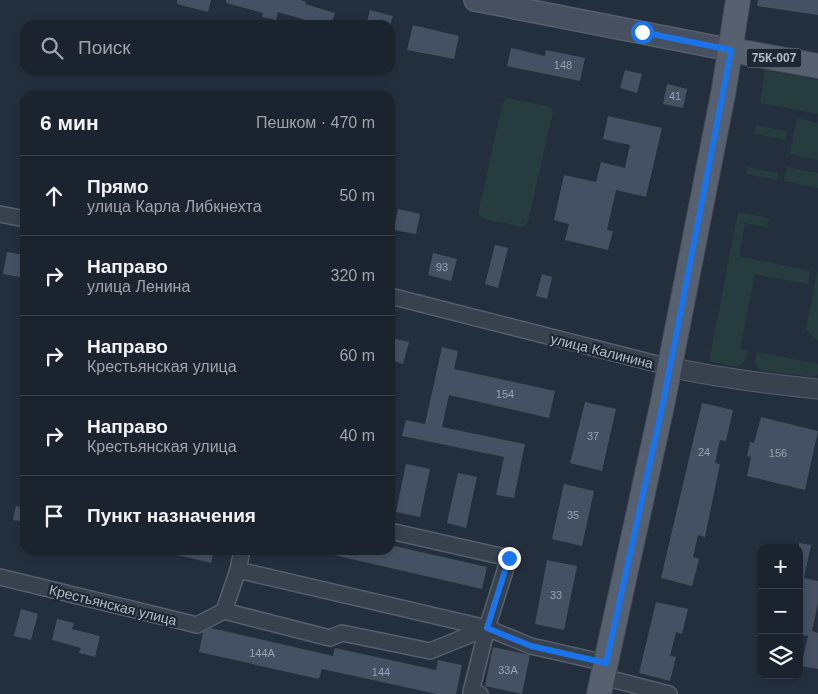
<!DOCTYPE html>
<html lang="ru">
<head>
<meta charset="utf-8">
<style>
	body { margin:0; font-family:Arial,sans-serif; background:#282f3a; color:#f1f3f6 }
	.controls { position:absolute; right:15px; bottom:15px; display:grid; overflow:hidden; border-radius:10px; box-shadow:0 2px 8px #0003 }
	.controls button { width:45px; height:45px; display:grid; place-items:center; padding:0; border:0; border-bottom:1px solid #39404a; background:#1b232e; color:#f1f3f6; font:25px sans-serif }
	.stop { position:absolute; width:15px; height:15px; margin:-11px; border:4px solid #1a73e8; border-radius:50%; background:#fff }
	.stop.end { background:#1a73e8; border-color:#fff; box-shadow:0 1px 5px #0008 }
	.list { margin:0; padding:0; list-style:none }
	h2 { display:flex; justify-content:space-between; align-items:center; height:65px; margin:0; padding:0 20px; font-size:21px }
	h2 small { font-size:16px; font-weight:400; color:#a0a4aa }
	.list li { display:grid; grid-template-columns:32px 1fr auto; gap:15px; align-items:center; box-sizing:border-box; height:80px; padding:0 20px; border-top:1px solid #39404a }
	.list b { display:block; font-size:19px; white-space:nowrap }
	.list p { margin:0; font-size:16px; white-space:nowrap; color:#a0a4aa }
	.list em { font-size:16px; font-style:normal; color:#a0a4aa }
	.icon { flex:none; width:28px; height:28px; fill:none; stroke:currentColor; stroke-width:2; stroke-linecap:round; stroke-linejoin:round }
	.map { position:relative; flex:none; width:818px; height:694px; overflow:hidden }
	.search { position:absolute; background:#1b232e; box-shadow:0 2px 8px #0003; left:20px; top:20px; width:375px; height:55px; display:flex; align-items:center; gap:12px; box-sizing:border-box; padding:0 18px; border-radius:15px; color:#a0a4aa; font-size:19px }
	.panel { position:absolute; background:#1b232e; box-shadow:0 2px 8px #0003; left:20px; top:90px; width:375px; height:465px; border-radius:15px }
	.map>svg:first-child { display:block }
	.green { fill:#263c3f }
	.building { fill:#455162 }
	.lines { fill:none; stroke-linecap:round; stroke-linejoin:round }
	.minor-casing { stroke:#565f6c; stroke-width:18 }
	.tertiary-casing { stroke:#565f6c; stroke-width:21 }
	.secondary-casing { stroke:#565f6c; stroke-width:24 }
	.primary-casing { stroke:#414a57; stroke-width:26 }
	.minor { stroke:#38414e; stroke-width:15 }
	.tertiary { stroke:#38414e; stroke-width:19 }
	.secondary { stroke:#465061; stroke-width:21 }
	.primary { stroke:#56606e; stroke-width:24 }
	.route { stroke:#1a73e8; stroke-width:6 }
	.labels { text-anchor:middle; stroke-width:4.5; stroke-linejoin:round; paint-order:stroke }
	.number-label { font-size:11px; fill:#98a1af }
	.shield { fill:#1d2633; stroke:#878f9c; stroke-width:1 }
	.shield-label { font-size:12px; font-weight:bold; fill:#b4bcc9 }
	.street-label { font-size:14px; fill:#b4bcc9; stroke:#1d2633 }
</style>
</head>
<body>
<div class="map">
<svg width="818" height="694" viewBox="0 0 818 694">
	<rect width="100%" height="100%" fill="#242f3e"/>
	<path class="green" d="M765 70 818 80V114L760 103Z
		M508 98 546 106 551 108 553 112 528 221 526 225 522 227 484 219 478 214 502 105 504 100Z
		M797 118 818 123V160L790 154Z
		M756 125 787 131 785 140 754 134Z
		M747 167 778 173 777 180 746 174Z
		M787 167 818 173V188L784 181Z
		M738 212 769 218 767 227 745 223 739 256 810 271 808 284 755 274 740 349 748 351C747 358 744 364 737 367L709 361Z
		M817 272H818V341L806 329Z
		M757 352 818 364V375L812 377 763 371 757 367 755 360Z"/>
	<path class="building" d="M177 0H211L208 12 177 4Z
		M226 0H300L306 2 305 4 335 13 331 25H308L309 21 278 12 276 20 262 17 263 13 226 3Z
		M758 0H818V15L757 6Z
		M370 10 393 16 390 25H366Z
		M413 25 459 36 454 59 407 50Z
		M511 48 545 56 546 50 585 58 580 81 507 66Z
		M625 70 642 74 637 93 620 88Z
		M667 84 687 89 683 108 663 104Z
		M608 116 662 128 646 197 616 190 607 230 613 231 608 250 565 240 569 224 554 220 564 175 596 182 601 162 625 168 630 145 603 139Z
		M398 209 420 214 416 234 394 230Z
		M495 245 508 248 498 288 485 284Z
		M7 252 25 255V278L3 274Z
		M433 253 457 259 451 281 428 275Z
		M542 274 552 277 547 299 536 296Z
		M392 338 409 342 403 364 390 360V347Z
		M442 347 458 351 454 369 555 391 549 418 449 395 442 427 525 444 514 498 496 495 504 457 402 436 406 420 425 424Z
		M585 402 616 409 602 471 570 463Z
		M702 403 733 410 726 441 720 440 715 463 720 464 705 537 698 535 693 557 699 559 692 586 661 578Z
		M761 417 818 431 805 490 747 476 751 457 747 456 750 442 754 443Z
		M406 464 430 469 420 517 396 512Z
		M458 473 477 477 466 528 447 523Z
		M564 484 594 491 582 546 552 539Z
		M16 506 25 508V522L13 520Z
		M799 543 811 545 804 578 818 581V603L812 631 818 633V669L801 666 808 636 799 635Z
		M390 545 487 567 482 589 329 554 330 550H390Z
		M173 550H214L211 563 173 554Z
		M547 560 577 566 564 630 535 624Z
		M656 602 688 609 682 634 676 632 670 656 676 657 670 681 639 673Z
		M21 609 38 614 31 640 14 636Z
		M57 619 74 623 72 629 100 636 95 657 79 653 81 648 52 640Z
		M211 628 333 656 335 648 436 670 438 660 462 665 456 694H437L322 669 319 679 199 652 203 632Z
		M493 647 530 655 522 694 485 686Z"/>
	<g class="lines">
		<defs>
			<path id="minor" d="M0 214 25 219
				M390 296 669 367
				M390 531 509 558 487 628 531 646 606 663
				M238 570 487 628
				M0 577 197 625 224 611 330 638 342 633 430 651 487 628 471 692 480 694
				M224 611 238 570 242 550
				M603 677 669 694"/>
			<path id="tertiary" d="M669 367C719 378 768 384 818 389"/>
			<path id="secondary" d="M475 0 731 50"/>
			<path id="primary" d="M731 50 818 66
				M599 694 663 401 724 89 738 0"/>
		</defs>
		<use href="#minor" class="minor-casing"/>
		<use href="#tertiary" class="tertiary-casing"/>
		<use href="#secondary" class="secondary-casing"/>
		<use href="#primary" class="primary-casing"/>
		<use href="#minor" class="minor"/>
		<use href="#tertiary" class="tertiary"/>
		<use href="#secondary" class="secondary"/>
		<use href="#primary" class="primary"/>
	</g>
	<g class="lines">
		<path class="route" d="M509 558 487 628 531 646 606 663 663 402 731 50 642 32"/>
	</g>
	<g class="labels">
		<g class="number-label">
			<text x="563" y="69">148</text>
			<text x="675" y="100">41</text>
			<text x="442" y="271">93</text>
			<text x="505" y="398">154</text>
			<text x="593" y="440">37</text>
			<text x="704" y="456">24</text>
			<text x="778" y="457">156</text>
			<text x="573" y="519">35</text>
			<text x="556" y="599">33</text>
			<text x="262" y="657">144А</text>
			<text x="508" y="674">33А</text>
			<text x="381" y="676">144</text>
		</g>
		<rect class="shield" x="746.5" y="48.5" width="55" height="19" rx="4"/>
		<g class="shield-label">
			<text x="774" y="62">75К-007</text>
		</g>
		<g class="street-label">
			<text transform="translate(602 351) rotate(14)" y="5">улица Калинина</text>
			<text transform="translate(113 605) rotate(14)" y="5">Крестьянская улица</text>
		</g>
	</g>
</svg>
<div class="controls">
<button>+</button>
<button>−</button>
<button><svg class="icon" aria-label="layers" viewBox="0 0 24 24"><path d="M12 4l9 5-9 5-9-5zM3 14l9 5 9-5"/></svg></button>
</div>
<div class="stop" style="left:642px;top:32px"></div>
<div class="stop end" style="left:509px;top:558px"></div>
<div class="search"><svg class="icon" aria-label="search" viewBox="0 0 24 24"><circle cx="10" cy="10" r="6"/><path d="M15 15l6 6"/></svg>Поиск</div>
<section class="panel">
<h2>6 мин<small>Пешком · 470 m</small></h2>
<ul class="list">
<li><svg class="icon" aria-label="ahead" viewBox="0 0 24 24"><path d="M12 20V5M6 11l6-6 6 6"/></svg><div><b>Прямо</b><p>улица Карла Либкнехта</p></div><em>50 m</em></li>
<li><svg class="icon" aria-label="right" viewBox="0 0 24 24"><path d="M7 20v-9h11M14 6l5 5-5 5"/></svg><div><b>Направо</b><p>улица Ленина</p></div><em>320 m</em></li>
<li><svg class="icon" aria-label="right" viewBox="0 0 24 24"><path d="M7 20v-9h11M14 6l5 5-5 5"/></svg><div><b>Направо</b><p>Крестьянская улица</p></div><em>60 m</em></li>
<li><svg class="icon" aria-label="right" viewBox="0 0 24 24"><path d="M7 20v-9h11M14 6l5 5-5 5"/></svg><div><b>Направо</b><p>Крестьянская улица</p></div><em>40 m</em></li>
<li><svg class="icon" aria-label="arrive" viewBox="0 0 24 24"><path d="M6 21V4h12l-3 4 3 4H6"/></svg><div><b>Пункт назначения</b></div></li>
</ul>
</section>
</div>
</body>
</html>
